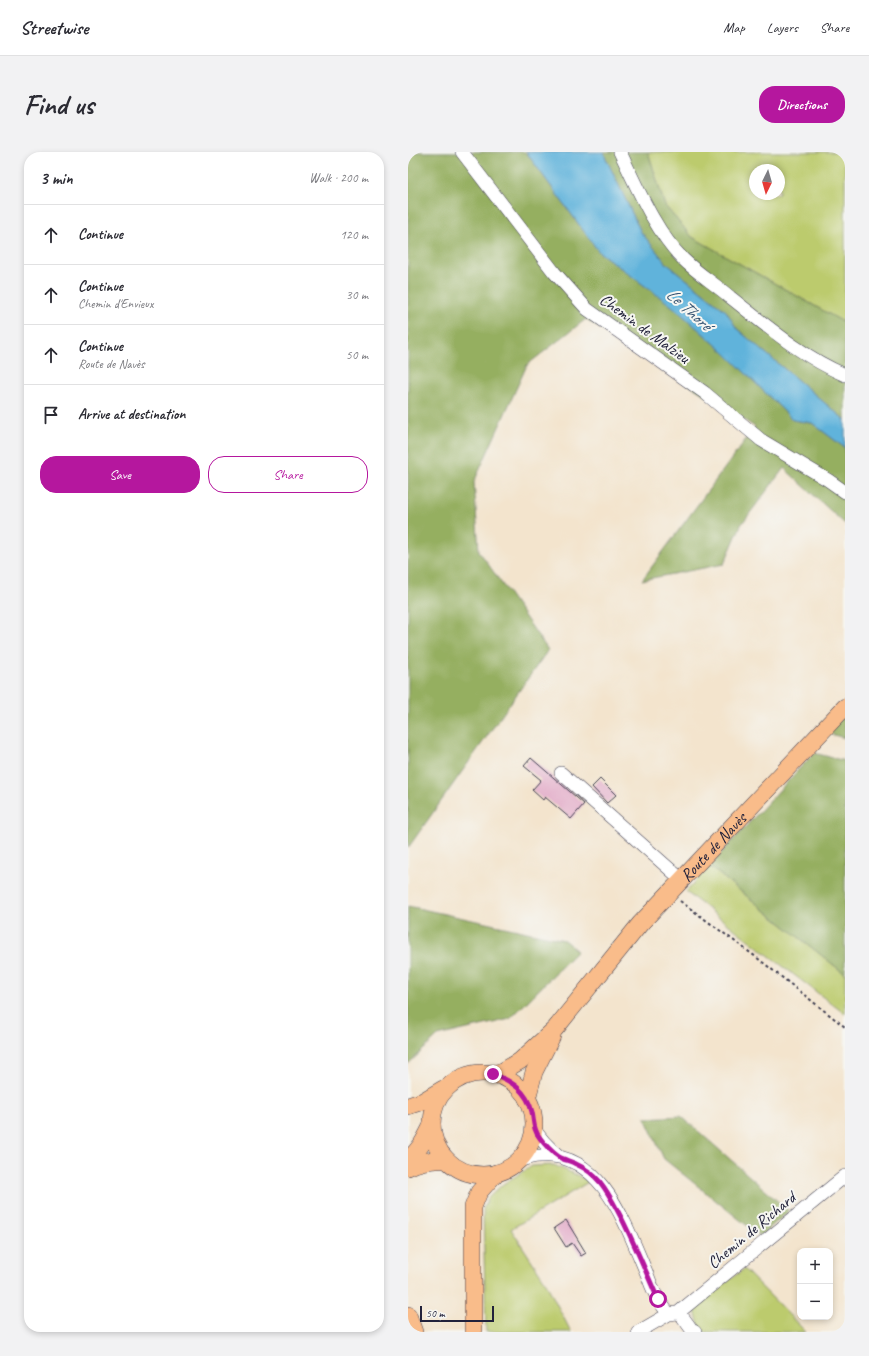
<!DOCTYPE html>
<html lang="en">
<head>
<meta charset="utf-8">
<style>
	body { margin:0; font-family:Caveat,sans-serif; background:#f2f2f3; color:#2b2b33 }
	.controls { position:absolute; right:12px; bottom:12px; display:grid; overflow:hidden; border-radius:8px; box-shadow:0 2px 6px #0003 }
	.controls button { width:36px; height:36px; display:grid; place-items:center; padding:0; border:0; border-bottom:1px solid #e1e1e2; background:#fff; color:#2b2b33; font:20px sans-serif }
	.compass { position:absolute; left:341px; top:12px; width:36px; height:36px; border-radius:50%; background:#fff; box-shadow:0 2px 6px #0003; rotate:185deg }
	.scale { position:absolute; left:12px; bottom:10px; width:74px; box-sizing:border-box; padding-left:4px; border:2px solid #22223b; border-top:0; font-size:11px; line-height:14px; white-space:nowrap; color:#22223b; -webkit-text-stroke:3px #f6f6f2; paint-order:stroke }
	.stop { position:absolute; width:12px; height:12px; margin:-9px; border:3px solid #b5179e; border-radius:50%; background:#fff }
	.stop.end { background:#b5179e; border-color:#fff; box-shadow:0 1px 4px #0008 }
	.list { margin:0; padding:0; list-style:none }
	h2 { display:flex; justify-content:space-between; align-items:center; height:52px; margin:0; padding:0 16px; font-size:17px }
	h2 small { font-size:13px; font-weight:400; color:#7c7c81 }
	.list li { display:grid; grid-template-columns:26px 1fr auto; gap:12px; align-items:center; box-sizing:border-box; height:60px; padding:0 16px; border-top:1px solid #e1e1e2 }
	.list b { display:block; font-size:15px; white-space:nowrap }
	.list p { margin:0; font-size:13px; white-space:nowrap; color:#7c7c81 }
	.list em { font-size:13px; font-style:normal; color:#7c7c81 }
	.actions { display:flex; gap:8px; padding:12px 16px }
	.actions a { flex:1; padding:9px 0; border:1px solid #b5179e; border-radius:16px; text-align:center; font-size:14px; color:#b5179e }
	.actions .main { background:#b5179e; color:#fff }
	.icon { flex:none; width:22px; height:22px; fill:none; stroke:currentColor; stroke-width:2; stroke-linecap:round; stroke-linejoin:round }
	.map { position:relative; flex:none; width:437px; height:1180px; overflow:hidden; border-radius:16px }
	header { display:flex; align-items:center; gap:24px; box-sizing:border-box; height:56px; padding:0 20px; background:#fff; border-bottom:1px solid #e1e1e2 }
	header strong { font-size:19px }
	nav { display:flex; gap:22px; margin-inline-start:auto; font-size:14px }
	.intro { display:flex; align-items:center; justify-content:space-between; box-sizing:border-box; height:96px; padding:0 24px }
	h1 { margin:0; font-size:28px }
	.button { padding:10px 18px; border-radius:16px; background:#b5179e; color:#fff; font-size:14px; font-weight:700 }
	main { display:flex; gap:24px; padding:0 24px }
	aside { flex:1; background:#fff; border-radius:16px; box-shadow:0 2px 6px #0003 }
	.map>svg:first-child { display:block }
	.green { fill:#bccb6d; stroke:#6f7654; fill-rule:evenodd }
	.forest { fill:#95af60; stroke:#5c684e }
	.water { fill:#60b3db; stroke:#416a8b }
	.building { fill:#e4b2cc }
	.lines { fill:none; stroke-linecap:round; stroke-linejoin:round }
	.minor-casing { stroke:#413f51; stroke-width:14 }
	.major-casing { stroke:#413f51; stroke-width:18 }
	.path { stroke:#413f51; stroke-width:2; stroke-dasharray:3 3; stroke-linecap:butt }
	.minor { stroke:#fff; stroke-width:13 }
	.major { stroke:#f9bc8a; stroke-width:17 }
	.route { stroke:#b5179e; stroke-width:5 }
	.labels { text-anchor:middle; stroke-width:4; stroke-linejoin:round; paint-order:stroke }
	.street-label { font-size:17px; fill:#22223b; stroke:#f6f6f2 }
	.water-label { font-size:18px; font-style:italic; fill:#385573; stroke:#f6f6f2 }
</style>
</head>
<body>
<header>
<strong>Streetwise</strong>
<nav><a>Map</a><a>Layers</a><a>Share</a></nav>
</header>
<div class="intro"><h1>Find us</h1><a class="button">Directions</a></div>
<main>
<aside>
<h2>3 min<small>Walk · 200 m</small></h2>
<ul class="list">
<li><svg class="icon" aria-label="ahead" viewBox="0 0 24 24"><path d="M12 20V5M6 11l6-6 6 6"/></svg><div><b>Continue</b></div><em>120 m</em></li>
<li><svg class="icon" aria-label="ahead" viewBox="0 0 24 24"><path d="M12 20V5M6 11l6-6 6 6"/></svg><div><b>Continue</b><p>Chemin d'Envieux</p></div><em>30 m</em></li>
<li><svg class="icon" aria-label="ahead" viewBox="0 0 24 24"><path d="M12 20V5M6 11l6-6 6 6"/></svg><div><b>Continue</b><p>Route de Navès</p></div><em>50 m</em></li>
<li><svg class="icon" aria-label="arrive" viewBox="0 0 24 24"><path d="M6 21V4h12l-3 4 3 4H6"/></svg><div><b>Arrive at destination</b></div></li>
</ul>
<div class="actions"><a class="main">Save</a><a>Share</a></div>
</aside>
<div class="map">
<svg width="437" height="1180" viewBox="0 0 437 1180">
	<rect width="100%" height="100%" fill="#f6f6f2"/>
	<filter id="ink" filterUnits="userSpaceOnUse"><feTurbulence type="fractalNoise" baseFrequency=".025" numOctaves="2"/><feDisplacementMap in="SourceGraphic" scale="8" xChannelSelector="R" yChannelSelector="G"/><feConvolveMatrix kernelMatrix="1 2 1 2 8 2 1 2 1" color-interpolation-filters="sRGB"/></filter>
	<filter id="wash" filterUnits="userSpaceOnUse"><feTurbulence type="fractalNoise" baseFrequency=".012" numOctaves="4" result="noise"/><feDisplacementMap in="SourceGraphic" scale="16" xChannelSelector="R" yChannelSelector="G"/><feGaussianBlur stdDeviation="0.9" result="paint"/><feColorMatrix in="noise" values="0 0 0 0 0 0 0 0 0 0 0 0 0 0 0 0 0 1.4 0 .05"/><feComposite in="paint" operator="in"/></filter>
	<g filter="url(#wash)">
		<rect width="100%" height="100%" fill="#f3e4cd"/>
		<path class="green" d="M240 0H437V171L284 85 257 54ZM347 18H371V42H347Z
			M301 714 437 822V862L278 740Z
			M146 1013 182 1029 103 1077 137 1129 163 1180H78L75 1057 80 1046 95 1032 124 1014Z
			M336 1117 398 1180H298L292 1177 287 1159 301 1143Z"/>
		<path class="forest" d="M0 0H118L191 100 264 154 316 200 385 268 404 271 437 296V372L376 316 333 373 316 412 234 428 347 275 178 167 119 213 66 330 71 399 140 498 0 696Z
			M195 0H240L257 54 284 85 437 171V268L329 177 318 159 258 111 233 80Z
			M437 563V586L418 581Z
			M406 601 437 609V822L301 714Z
			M0 754 156 788 169 799 102 867 30 884 0 912Z
			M273 964 381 1059 352 1084 256 1007 237 966Z"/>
		<path class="water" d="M118 0H195L233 80 258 111 318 159 329 177 437 268V296L404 271 385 268 316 200 264 154 191 100Z"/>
		<g id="blocks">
			<path class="building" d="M123 606 176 652 163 667 137 645 135 648 124 638 133 628 116 614Z
				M192 627 208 643 199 651 184 635Z
				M158 1068 178 1101 173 1104 164 1091 158 1095 146 1076Z"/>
		</g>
	</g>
	<g filter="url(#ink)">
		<use href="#blocks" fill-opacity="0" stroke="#413f51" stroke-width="1"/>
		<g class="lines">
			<defs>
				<path id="minor" d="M54 0 146 120 179 157 297 241 353 288 420 328 437 340
					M212 0C229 35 247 79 275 107 289 121 307 132 322 145 359 174 393 204 437 223
					M153 621 274 728
					M125 974C131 987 141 996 152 1005
					M108 1010C116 1007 123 1004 132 1004 194 998 219 1076 239 1122 242 1130 245 1139 250 1147 253 1152 257 1157 261 1162
					M271 1160 437 1024
					M271 1160 284 1178 287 1180
					M230 1180 261 1162 269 1161"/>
				<g id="major">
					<circle cx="75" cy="972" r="51"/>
					<path id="s1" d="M85 922 95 919 112 909 147 877 232 772 437 555"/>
					<path d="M119 947 126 920 144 884"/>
					<path d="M0 954 15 949 35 937"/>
					<path d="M0 1007C12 998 17 987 24 973"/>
					<path d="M0 1015C13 1009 25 1007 39 1008"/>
					<path d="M0 1163 6 1180"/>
					<path d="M65 1180V1055L71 1040 88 1021"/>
				</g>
			</defs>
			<use href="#minor" class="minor-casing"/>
			<use href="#major" class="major-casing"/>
			<path class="path" d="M272 749 348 805 437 875"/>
			<use href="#minor" class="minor"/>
			<use href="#major" class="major"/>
		</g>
	</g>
	<g class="lines" filter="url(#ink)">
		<path class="route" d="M85 922C104 929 119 939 124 960 126 969 125 978 132 986 137 993 144 1000 151 1005 156 1008 163 1009 168 1012 177 1016 186 1023 192 1030 201 1041 207 1054 214 1067 227 1093 238 1120 250 1147"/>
	</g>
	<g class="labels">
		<g class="street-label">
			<text transform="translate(237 176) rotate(36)" y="6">Chemin de Malzieu</text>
			<text dy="6" stroke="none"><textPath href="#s1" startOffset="319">Route de Navès</textPath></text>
			<text transform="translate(343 1078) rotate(-40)" y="6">Chemin de Richard</text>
		</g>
		<g class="water-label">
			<text transform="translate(281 157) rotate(42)" y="6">Le Thoré</text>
		</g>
	</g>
</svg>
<div class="controls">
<button>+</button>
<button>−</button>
</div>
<svg class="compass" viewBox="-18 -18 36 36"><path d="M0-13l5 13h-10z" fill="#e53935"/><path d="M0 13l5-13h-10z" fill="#7c7c81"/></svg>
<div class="scale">50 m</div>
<div class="stop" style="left:250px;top:1147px"></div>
<div class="stop end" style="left:85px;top:922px"></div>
</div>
</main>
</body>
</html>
